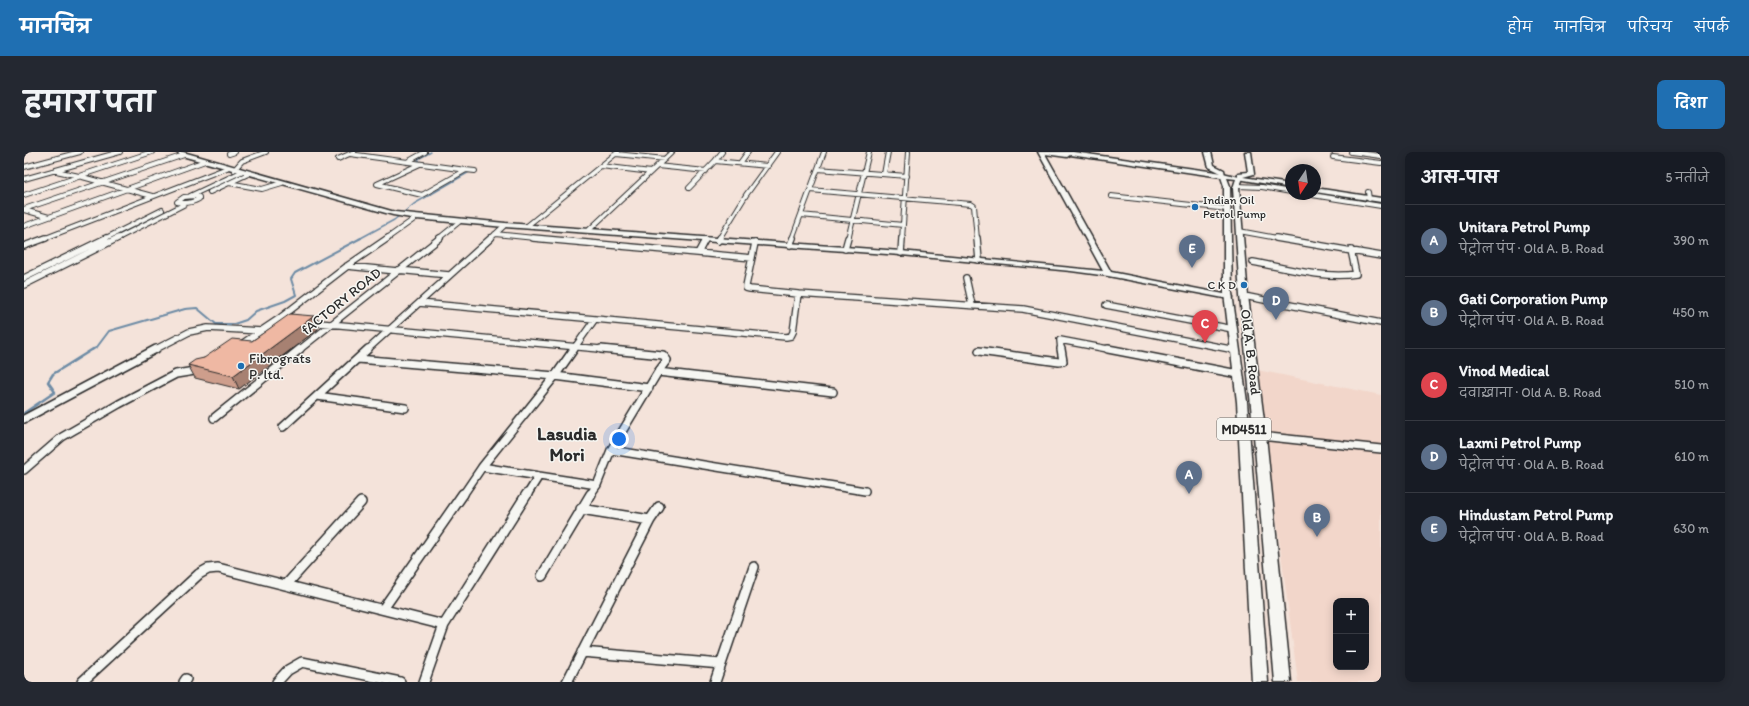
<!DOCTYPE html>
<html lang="hi">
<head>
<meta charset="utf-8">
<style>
	body { margin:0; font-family:Itim,"Playpen Sans Deva",sans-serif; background:#242831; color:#f1f3f6 }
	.controls { position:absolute; right:12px; bottom:12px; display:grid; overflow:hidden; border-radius:8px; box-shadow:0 2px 10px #0003 }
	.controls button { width:36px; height:36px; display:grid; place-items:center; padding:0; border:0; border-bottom:1px solid #363941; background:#171b24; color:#f1f3f6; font:20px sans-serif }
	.compass { position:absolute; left:1261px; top:12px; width:36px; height:36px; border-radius:50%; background:#171b24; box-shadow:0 2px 10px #0003; rotate:193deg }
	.you { position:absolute; left:595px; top:287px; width:14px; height:14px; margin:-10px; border:3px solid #fff; border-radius:50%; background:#1a73e8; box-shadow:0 0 0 6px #1a73e833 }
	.badge { display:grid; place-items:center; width:26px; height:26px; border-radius:50%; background:#1f6fb2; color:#fff; font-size:13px; font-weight:700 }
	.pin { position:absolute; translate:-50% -33px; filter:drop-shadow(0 1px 2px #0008) }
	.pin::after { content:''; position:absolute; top:21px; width:14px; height:12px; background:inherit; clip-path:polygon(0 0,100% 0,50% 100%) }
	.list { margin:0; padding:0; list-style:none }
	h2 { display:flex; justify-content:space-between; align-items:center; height:52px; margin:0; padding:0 16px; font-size:17px }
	h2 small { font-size:13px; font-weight:400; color:#9ea1a6 }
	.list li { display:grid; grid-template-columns:26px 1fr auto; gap:12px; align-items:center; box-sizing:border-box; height:72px; padding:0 16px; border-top:1px solid #363941 }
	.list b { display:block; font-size:15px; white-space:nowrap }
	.list p { margin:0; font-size:13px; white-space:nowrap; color:#9ea1a6 }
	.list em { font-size:13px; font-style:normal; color:#9ea1a6 }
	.map { position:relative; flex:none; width:1357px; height:530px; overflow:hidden; border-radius:8px }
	header { display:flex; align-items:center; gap:24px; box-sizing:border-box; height:56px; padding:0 20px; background:#1f6fb2; color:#fff }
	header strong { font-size:19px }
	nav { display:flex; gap:22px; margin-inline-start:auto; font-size:14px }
	.intro { display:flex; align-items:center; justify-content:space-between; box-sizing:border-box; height:96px; padding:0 24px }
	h1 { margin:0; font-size:28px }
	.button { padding:10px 18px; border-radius:8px; background:#1f6fb2; color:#fff; font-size:14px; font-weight:700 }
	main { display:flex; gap:24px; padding:0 24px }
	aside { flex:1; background:#171b24; border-radius:8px; box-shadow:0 2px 10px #0003 }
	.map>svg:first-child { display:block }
	.built { fill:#f2d6ca; fill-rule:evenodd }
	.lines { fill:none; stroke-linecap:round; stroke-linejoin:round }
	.stream-far2 { stroke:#6d8ba5; stroke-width:1.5 }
	.stream-far1 { stroke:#6d8ba5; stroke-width:2 }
	.stream { stroke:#6d8ba5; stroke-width:2.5 }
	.street-far3-casing { stroke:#2b2b2b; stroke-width:6 }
	.street-far2-casing { stroke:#2b2b2b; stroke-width:8 }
	.street-far1-casing { stroke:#2b2b2b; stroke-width:10 }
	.street-casing { stroke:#2b2b2b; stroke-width:12 }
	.secondary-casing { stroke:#2b2b2b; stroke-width:3 }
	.primary-casing { stroke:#2b2b2b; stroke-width:3 }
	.street-far3 { stroke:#f6f6f2; stroke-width:4 }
	.street-far2 { stroke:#f6f6f2; stroke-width:5.5 }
	.street-far1 { stroke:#f6f6f2; stroke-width:7 }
	.street { stroke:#f6f6f2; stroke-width:9 }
	.secondary { fill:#f6f6f2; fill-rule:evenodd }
	.primary { fill:#f6f6f2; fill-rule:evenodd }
	.wall { fill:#ce9e8c; stroke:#2b2b2b }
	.shaded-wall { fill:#a78172; stroke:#2b2b2b }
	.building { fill:#efb8a3; stroke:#2b2b2b }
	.poi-dot { fill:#1f6fb2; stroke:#f6f6f2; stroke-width:1.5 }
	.labels { text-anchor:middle; stroke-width:3; stroke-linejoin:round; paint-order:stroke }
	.far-poi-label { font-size:12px; fill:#2b2b2b; stroke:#f6f6f2; text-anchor:start }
	.shield { fill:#f6f6f2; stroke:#686867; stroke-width:1 }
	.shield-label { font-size:13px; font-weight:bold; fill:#2b2b2b }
	.street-label { font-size:14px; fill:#2b2b2b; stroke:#f6f6f2 }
	.poi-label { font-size:14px; fill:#2b2b2b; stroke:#f6f6f2; text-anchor:start }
	.district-label { font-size:18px; font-weight:bold; fill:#2b2b2b; stroke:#f6f6f2 }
</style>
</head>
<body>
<header>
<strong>मानचित्र</strong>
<nav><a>होम</a><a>मानचित्र</a><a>परिचय</a><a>संपर्क</a></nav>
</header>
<div class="intro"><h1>हमारा पता</h1><a class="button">दिशा</a></div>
<main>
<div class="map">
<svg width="1357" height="530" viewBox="0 0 1357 530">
	<rect width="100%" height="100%" fill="#f4e3da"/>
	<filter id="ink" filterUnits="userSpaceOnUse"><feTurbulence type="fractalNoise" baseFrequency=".025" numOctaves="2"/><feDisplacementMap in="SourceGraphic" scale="8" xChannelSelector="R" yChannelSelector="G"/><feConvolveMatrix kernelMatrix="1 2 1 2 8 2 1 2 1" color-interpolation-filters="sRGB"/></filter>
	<g filter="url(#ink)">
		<path class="built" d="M1233 218 1357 243V530H1274ZM1312 449H1342V515H1312Z"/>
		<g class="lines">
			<path class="stream-far2" d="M397 11 394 7 407 0
				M335 87 370 68 390 52 447 19"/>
			<path class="stream-far1" d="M68 198 73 195 85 179 161 157 173 156 192 172H210L222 168 232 159 261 149 272 143 267 127 271 121 337 86"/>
			<path class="stream" d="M0 261 31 240 24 230 29 222 69 197"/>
			<defs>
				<path id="street-far3" d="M128 0 55 24 128 44
					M698 0 691 9 744 14
					M1327 0 1357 4
					M205 2 211 0
					M326 2 442 18 398 43 353 32 396 12
					M592 2 641 7
					M1309 5 1357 11
					M314 7 330 0
					M383 10 401 0
					M716 11 724 0
					M577 14 627 20
					M633 14 682 19
					M0 15 56 0
					M794 17 883 24
					M210 18 218 9 242 0
					M442 18 451 19
					M32 19 55 24
					M860 22 864 0
					M0 27 96 0
					M205 31 238 37 258 31
					M1213 34 1238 35 1267 40
					M665 36 691 9
					M786 38 947 52 950 54 953 87
					M186 40 224 22
					M1344 40 1345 47
					M1282 42 1357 54
					M0 43 57 24
					M166 44 217 20
					M172 44 175 45V47C168 51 161 52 153 50L160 45Z
					M1087 44 1203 57
					M0 57 160 3
					M0 58 25 65
					M777 63 879 73
					M0 74 181 9
					M503 74 594 0
					M565 78 648 0
					M1215 79 1258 87
					M471 82 520 87
					M19 87 203 16
					M80 87 138 58
					M92 87 163 51
					M362 87 393 65
					M414 87 435 70
					M466 87 481 73
					M695 87 722 43 753 0
					M768 87 800 0
					M824 87 845 0
					M878 87 884 0"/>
				<path id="street-far2" d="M509 86 728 106
					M953 86 955 108
					M1252 86 1357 104
					M694 89 696 86
					M731 91 722 134V136L726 137 774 142 999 157 1211 198
					M766 93 769 86
					M0 94 22 86
					M821 97 824 86
					M674 101 681 88
					M877 101 878 86
					M1229 110C1262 116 1299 127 1332 122L1327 98
					M323 114 373 119
					M374 118 425 123
					M0 126 82 86
					M942 126 948 153
					M0 133 94 86
					M1220 144 1357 171
					M395 151 467 86
					M1082 153 1209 177
					M256 166 326 112 364 86
					M571 167 762 185 767 184 769 180 774 142
					M284 170 587 198
					M216 193 256 166 267 168
					M130 198 165 180 184 176 237 179
					M275 198 416 86
					M343 198 395 151 571 167 549 198
					M1037 198 1036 188 1089 198"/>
				<path id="street-far1" d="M1084 197 1214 222
					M1207 197 1211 198
					M955 199 1035 210 1039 209 1037 197
					M334 207 531 224 625 236
					M634 220 809 240
					M293 244 381 256
					M190 266 276 197
					M0 267 132 197
					M259 275 344 197
					M1236 284 1357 297
					M587 298 841 339
					M0 318 38 285 95 252 152 222 177 218
					M515 324 573 333
					M439 343 458 315
					M503 343 515 324 458 315 531 224 550 197
					M566 343 573 333 587 298 634 220 643 208 639 203 577 197"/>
				<path id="street" d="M557 357 626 368
					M518 424 567 342
					M262 433 337 350
					M359 457 439 342
					M558 500 697 512
					M58 530 175 422 184 417 194 416 420 473
					M160 530 162 527
					M253 530 264 518 278 510 376 530
					M400 530 420 473 503 342
					M543 530 626 368 635 355
					M691 530 730 415"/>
				<path id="secondary" d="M153 0H159L371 60 481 71 877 99 1079 119 1014 0H1020L1087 120 1205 143 1209 145 1205 147 1084 124 1047 119 877 103 481 75 393 67 369 63 158 4Z
					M1181 0H1187L1190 13 1200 18 1201 24H1197L1195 20 1185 15Z
					M1221 0H1227L1230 22 1219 25 1267 32V36L1214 27V21L1224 20Z
					M1291 36 1357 46V50L1291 40Z"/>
				<path id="primary" d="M1018 0H1049L1199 21 1219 26 1215 36 1224 144 1242 284 1267 530H1251L1230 284 1216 144 1209 36 1212 27 1203 26 1206 34 1208 141 1223 250 1244 530H1228L1213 250 1200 141V34L1197 25 1046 3 1043 5 1021 2Z"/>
			</defs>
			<use href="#street-far3" class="street-far3-casing"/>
			<use href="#street-far2" class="street-far2-casing"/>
			<use href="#street-far1" class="street-far1-casing"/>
			<use href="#street" class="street-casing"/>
			<use href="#secondary" class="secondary-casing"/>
			<use href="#primary" class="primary-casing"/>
			<use href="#street-far3" class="street-far3"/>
			<use href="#street-far2" class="street-far2"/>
			<use href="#street-far1" class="street-far1"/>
			<use href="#street" class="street"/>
			<use href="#secondary" class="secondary"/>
			<use href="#primary" class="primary"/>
		</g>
		<path class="wall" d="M294 177 215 237 171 226 164 213 180 206Z"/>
		<path class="shaded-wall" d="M290 164 294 177 215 237 209 224Z"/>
		<path class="building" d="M266 162 290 164 209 224 164 213 171 208 180 206 208 187 228 189Z"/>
	</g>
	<g class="poi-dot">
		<circle cx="1171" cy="55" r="4"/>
		<circle cx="1220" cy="133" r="4"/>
		<circle cx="217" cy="214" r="4"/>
	</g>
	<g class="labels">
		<g class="far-poi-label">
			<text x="1179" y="52">Indian Oil<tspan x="1179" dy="14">Petrol Pump</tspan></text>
			<text x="1212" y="137" text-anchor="end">C K D</text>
		</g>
		<rect class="shield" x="1193" y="266" width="54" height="22" rx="3"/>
		<g class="shield-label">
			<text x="1220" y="282">MD4511</text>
		</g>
		<g class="street-label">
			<text transform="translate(317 149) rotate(-39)" y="5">fACTORY ROAD</text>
			<text transform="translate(1227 200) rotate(83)" y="5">Old A. B. Road</text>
		</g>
		<g class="poi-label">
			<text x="225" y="211">Fibrograts<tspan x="225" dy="16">P. ltd.</tspan></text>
		</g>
		<g class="district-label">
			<text x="543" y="288">Lasudia<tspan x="543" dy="21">Mori</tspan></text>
		</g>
	</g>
</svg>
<div class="controls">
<button>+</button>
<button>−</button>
</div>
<svg class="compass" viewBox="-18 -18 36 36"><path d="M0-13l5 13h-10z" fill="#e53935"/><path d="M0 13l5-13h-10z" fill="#9ea1a6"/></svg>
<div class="you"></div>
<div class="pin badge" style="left:1165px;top:342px;background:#5c6f8a">A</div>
<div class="pin badge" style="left:1293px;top:385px;background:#5c6f8a">B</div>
<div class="pin badge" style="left:1181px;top:191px;background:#e0444e">C</div>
<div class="pin badge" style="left:1252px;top:168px;background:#5c6f8a">D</div>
<div class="pin badge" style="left:1168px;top:116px;background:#5c6f8a">E</div>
</div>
<aside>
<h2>आस-पास<small>5 नतीजे</small></h2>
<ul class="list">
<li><span class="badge" style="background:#5c6f8a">A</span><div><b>Unitara Petrol Pump</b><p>पेट्रोल पंप · Old A. B. Road</p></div><em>390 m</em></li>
<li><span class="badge" style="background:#5c6f8a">B</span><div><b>Gati Corporation Pump</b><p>पेट्रोल पंप · Old A. B. Road</p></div><em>450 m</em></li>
<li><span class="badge" style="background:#e0444e">C</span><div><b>Vinod Medical</b><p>दवाख़ाना · Old A. B. Road</p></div><em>510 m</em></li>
<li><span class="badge" style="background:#5c6f8a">D</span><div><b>Laxmi Petrol Pump</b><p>पेट्रोल पंप · Old A. B. Road</p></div><em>610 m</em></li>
<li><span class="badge" style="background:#5c6f8a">E</span><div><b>Hindustam Petrol Pump</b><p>पेट्रोल पंप · Old A. B. Road</p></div><em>630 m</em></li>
</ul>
</aside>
</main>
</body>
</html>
